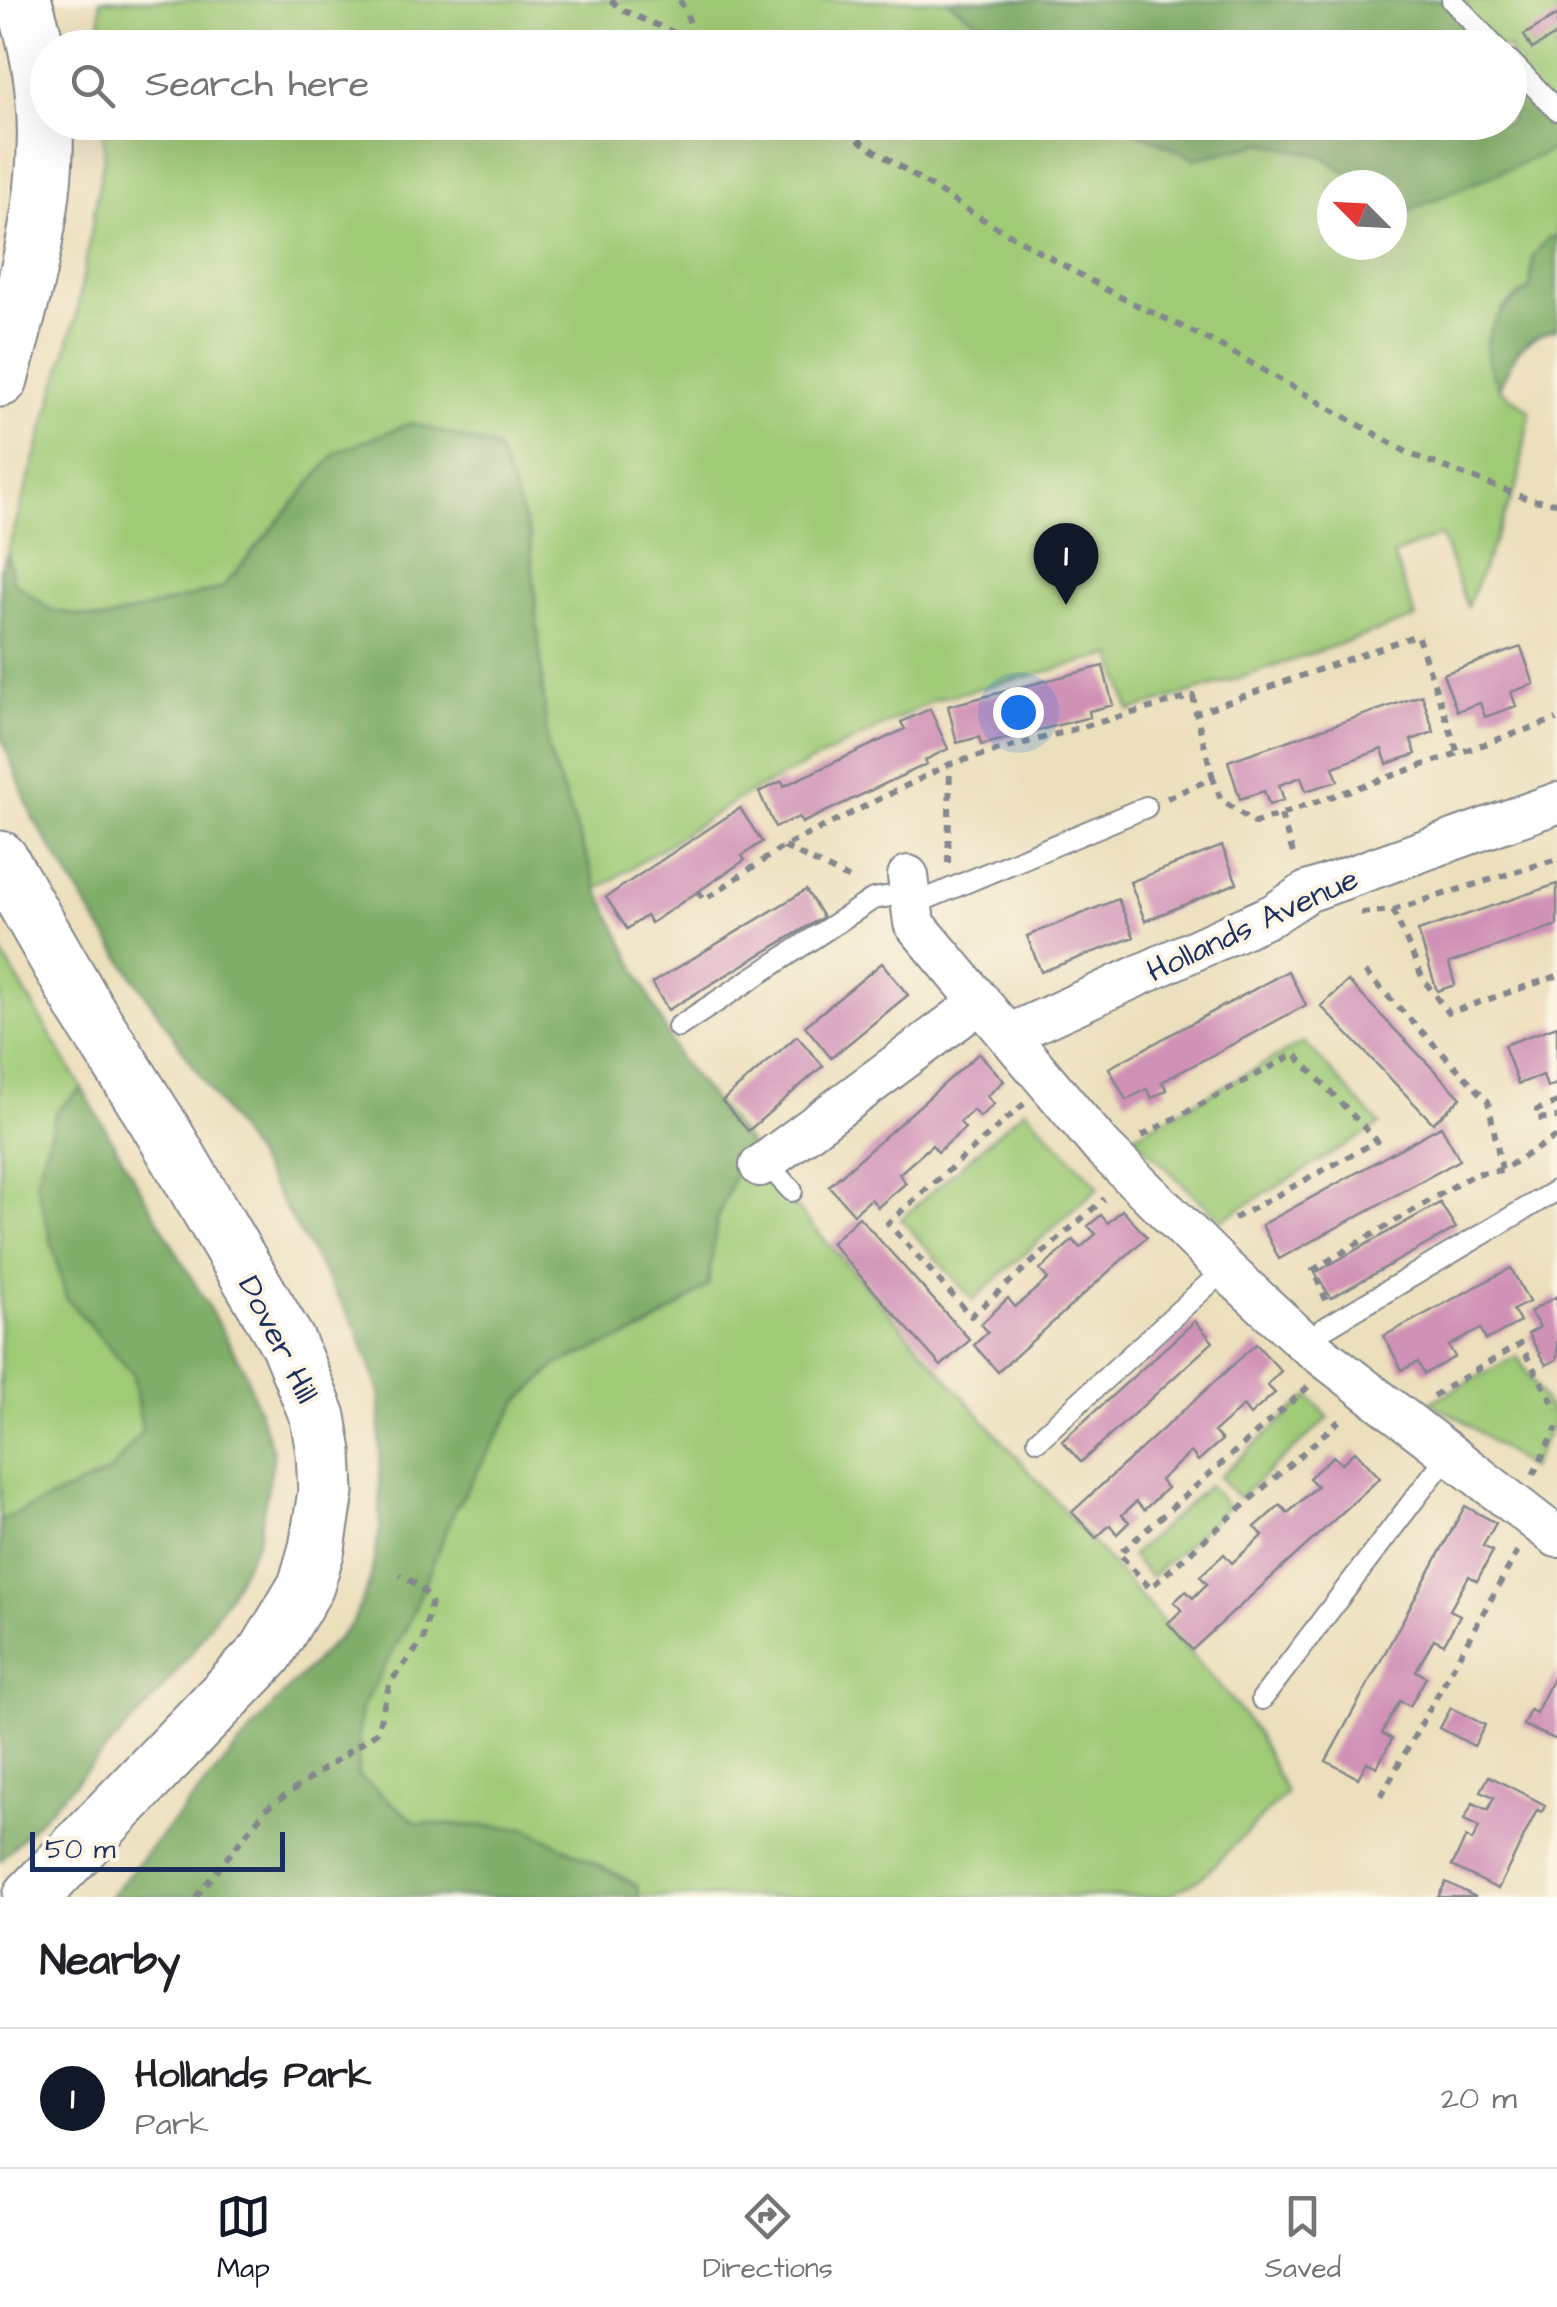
<!DOCTYPE html>
<html lang="en">
<head>
<meta charset="utf-8">
<style>
	body { margin:0; font-family:"Architects Daughter",sans-serif; background:#f2f2f2; color:#202124 }
	.compass { position:absolute; left:1317px; top:170px; width:90px; height:90px; border-radius:50%; background:#fff; box-shadow:0 10px 40px #0002; rotate:294deg }
	.scale { position:absolute; left:30px; bottom:25px; width:255px; box-sizing:border-box; padding-left:10px; border:5px solid #1b2f5e; border-top:0; font-size:28px; line-height:35px; white-space:nowrap; color:#1b2f5e; -webkit-text-stroke:8px #fcf5e5; paint-order:stroke }
	.you { position:absolute; left:1018px; top:712px; width:35px; height:35px; margin:-25px; border:8px solid #fff; border-radius:50%; background:#1a73e8; box-shadow:0 0 0 15px #1a73e833 }
	.badge { display:grid; place-items:center; width:65px; height:65px; border-radius:50%; background:#111827; color:#fff; font-size:32px; font-weight:700 }
	.pin { position:absolute; translate:-50% -82px; filter:drop-shadow(0 2px 5px #0008) }
	.pin::after { content:''; position:absolute; top:52px; width:35px; height:30px; background:inherit; clip-path:polygon(0 0,100% 0,50% 100%) }
	.list { margin:0; padding:0; list-style:none }
	h2 { display:flex; justify-content:space-between; align-items:center; height:130px; margin:0; padding:0 40px; font-size:42px }
	h2 small { font-size:32px; font-weight:400; color:#757577 }
	.list li { display:grid; grid-template-columns:65px 1fr auto; gap:30px; align-items:center; box-sizing:border-box; height:140px; padding:0 40px; border-top:2px solid #e0e0e0 }
	.list b { display:block; font-size:38px; white-space:nowrap }
	.list p { margin:0; font-size:32px; white-space:nowrap; color:#757577 }
	.list em { font-size:32px; font-style:normal; color:#757577 }
	.icon { flex:none; width:55px; height:55px; fill:none; stroke:currentColor; stroke-width:2; stroke-linecap:round; stroke-linejoin:round }
	.map { position:relative; flex:none; width:1557px; height:1897px; overflow:hidden }
	.search { position:absolute; background:#fff; box-shadow:0 10px 40px #0002; left:30px; right:30px; top:30px; height:110px; display:flex; align-items:center; gap:25px; box-sizing:border-box; padding:0 35px; border-radius:55px; color:#757577; font-size:38px }
	.sheet { height:270px; background:#fff }
	nav { display:flex; justify-content:space-around; align-items:center; box-sizing:border-box; height:140px; border-top:2px solid #e0e0e0; background:#fff; font-size:28px; color:#757577 }
	nav a { display:grid; justify-items:center; gap:5px }
	nav .on { color:#111827 }
	.map>svg:first-child { display:block }
	.green { fill:#9fca76; stroke:#5d7c6a; stroke-width:2.5 }
	.forest { fill:#7fae67; stroke:#4d6e62; stroke-width:2.5 }
	.building { fill:#d091b6 }
	.lines { fill:none; stroke-linecap:round; stroke-linejoin:round }
	.service-casing { stroke:#84878d; stroke-width:24 }
	.minor-casing { stroke:#84878d; stroke-width:44 }
	.secondary-casing { stroke:#84878d; stroke-width:59 }
	.path { stroke:#84878d; stroke-width:6; stroke-dasharray:8 8; stroke-linecap:butt }
	.service { stroke:#fff; stroke-width:20 }
	.minor { stroke:#fff; stroke-width:40 }
	.secondary { stroke:#fff; stroke-width:55 }
	.labels { text-anchor:middle; stroke-width:8; stroke-linejoin:round; paint-order:stroke }
	.street-label { font-size:32px; fill:#1b2f5e; stroke:#fcf5e5 }
</style>
</head>
<body>
<div class="map">
<svg width="1557" height="1897" viewBox="0 0 1557 1897">
	<rect width="100%" height="100%" fill="#fcf5e5"/>
	<filter id="ink" filterUnits="userSpaceOnUse"><feTurbulence type="fractalNoise" baseFrequency=".01" numOctaves="2"/><feDisplacementMap in="SourceGraphic" scale="20" xChannelSelector="R" yChannelSelector="G"/><feConvolveMatrix kernelMatrix="1 2 1 2 8 2 1 2 1" color-interpolation-filters="sRGB"/></filter>
	<filter id="wash" filterUnits="userSpaceOnUse"><feTurbulence type="fractalNoise" baseFrequency=".0048" numOctaves="4" result="noise"/><feDisplacementMap in="SourceGraphic" scale="40" xChannelSelector="R" yChannelSelector="G"/><feGaussianBlur stdDeviation="2.25" result="paint"/><feColorMatrix in="noise" values="0 0 0 0 0 0 0 0 0 0 0 0 0 0 0 0 0 1.4 0 .05"/><feComposite in="paint" operator="in"/></filter>
	<g filter="url(#wash)">
		<rect width="100%" height="100%" fill="#ecdfbc"/>
		<path class="green" d="M100 0H947L1013 47H101Z
			M1442 0H1557V129L1547 113 1510 73V48L1486 47Z
			M103 123H1119L1195 159 1263 143 1323 156 1363 185H1332V245H1392V206L1403 213 1557 148V237H1549L1533 257 1530 288 1502 309 1499 388 1530 410 1518 483 1467 607 1441 535 1393 555 1416 618 1246 676 1130 711 1112 655 937 699 741 797 598 889 548 750 530 536 337 452 222 588 103 620 51 610 13 581 7 554 76 317 104 156Z
			M0 950 82 1088 56 1112 66 1298 133 1374 142 1431 110 1472 0 1521Z
			M1304 1042 1380 1125 1221 1220 1133 1136Z
			M1025 1109 1099 1187 973 1300 901 1219Z
			M743 1153 793 1204 1230 1698 1256 1732 1286 1793 1201 1878 1166 1897H639L636 1884 526 1828 417 1823 357 1775 360 1711 407 1626 455 1509 517 1403 558 1364 647 1329 708 1286 717 1219Z
			M1517 1356 1555 1419 1530 1469 1459 1418 1429 1403Z
			M1309 1396 1329 1418 1238 1498 1219 1477Z
			M1209 1485 1228 1507 1151 1577 1131 1556Z"/>
		<path class="forest" d="M947 0H1442L1486 47H1013Z
			M1510 73C1531 96 1557 115 1557 148L1403 213 1392 206V185H1363L1323 156 1263 143 1195 159 1119 123 1510 122Z
			M1549 237H1557V329C1519 339 1515 355 1499 388 1472 342 1492 316 1530 288L1533 257Z
			M411 423 497 448 530 536 548 750 598 889 679 1059 751 1146 743 1153 717 1219 708 1286 647 1329 558 1364 517 1403 455 1509 407 1626 360 1711 357 1775 417 1823 526 1828 636 1885 639 1897H109L284 1693 352 1624 370 1581 380 1528V1392L357 1329 251 1151 98 924 33 818 2 738 0 569 7 554 13 581 51 610 103 620 222 588 337 452Z
			M82 1088 244 1369 274 1454 258 1540 229 1595 192 1652 149 1705 0 1861V1521L110 1472 142 1431 133 1374 66 1298 36 1182 56 1112Z"/>
		<g id="blocks">
			<path class="building" d="M1557 15V34L1532 49 1524 35Z
				M1521 647 1534 684 1511 692 1516 706 1485 717 1480 703 1457 711 1443 674Z
				M1103 666 1113 705 1089 711 1090 717 981 745 979 737 957 743 948 706Z
				M1422 695 1434 732 1411 740 1416 754 1387 764 1382 749 1333 767 1338 781 1306 791 1301 777 1279 785 1284 800 1269 805 1264 791 1240 799 1228 761Z
				M930 709 948 749 925 760 927 764 802 823 799 817 775 827 759 792 782 781 784 786 905 729 901 722Z
				M740 808 762 842 742 856 745 860 651 923 646 916 627 929 606 897Z
				M1222 846 1237 883 1145 921 1130 882Z
				M1557 884V925L1449 963 1455 985 1437 991 1418 931Z
				M806 890 823 917 668 1010 652 983Z
				M1118 899 1134 937 1041 972 1027 936Z
				M882 963 908 995 831 1058 805 1026Z
				M1288 971 1306 1005 1162 1082 1167 1090 1152 1098 1147 1089 1126 1100 1109 1068Z
				M1348 981 1461 1098 1433 1123 1321 1006Z
				M1557 1026V1084L1547 1087 1543 1075 1518 1084 1504 1045Z
				M797 1036 823 1066 748 1131 722 1101Z
				M979 1053 1004 1081 987 1096 994 1104 980 1117 973 1110 960 1122 965 1128 938 1152 932 1145 899 1174 906 1183 878 1207 871 1199 854 1214 829 1186Z
				M1441 1126 1460 1160 1279 1259 1262 1225Z
				M1440 1203 1456 1228 1331 1298 1315 1273Z
				M1122 1210 1147 1237 998 1372 974 1345 988 1332 981 1324 1008 1298 1015 1307 1048 1279 1040 1270 1073 1240 1080 1248 1096 1234 1088 1226 1101 1215 1108 1223Z
				M859 1217 970 1340 941 1366 831 1243Z
				M1511 1268 1529 1302 1513 1310 1520 1322 1486 1340 1481 1329 1465 1337 1449 1346 1455 1357 1424 1374 1418 1362 1402 1370 1384 1336Z
				M1557 1296V1359L1546 1365 1528 1334 1540 1327 1530 1312Z
				M1195 1321 1213 1342 1081 1462 1062 1441Z
				M1256 1344 1281 1371 1267 1385 1275 1393 1250 1415 1243 1406 1214 1432 1222 1440 1198 1461 1191 1452 1160 1480 1167 1488 1144 1510 1136 1502 1122 1515 1129 1522 1117 1534 1110 1525 1096 1538 1072 1512Z
				M1355 1451 1380 1478 1192 1650 1168 1623 1182 1610 1174 1602 1186 1591 1193 1598 1207 1584 1200 1576 1224 1554 1232 1563 1263 1535 1255 1527 1280 1505 1288 1513 1301 1501 1317 1486 1309 1478 1333 1456 1341 1464Z
				M1465 1506 1496 1523 1483 1546 1493 1551 1477 1581 1469 1576 1450 1610 1460 1615 1444 1644 1434 1639 1416 1671 1426 1677 1410 1706 1400 1701 1382 1733 1392 1739 1377 1767 1367 1762 1358 1778 1326 1761Z
				M1557 1670V1740L1523 1725 1530 1710 1536 1713Z
				M1451 1708 1485 1725 1474 1746 1440 1728Z
				M1489 1776 1545 1805 1542 1812 1537 1810 1498 1889 1452 1866 1466 1837 1472 1841 1479 1827 1464 1820 1473 1803 1488 1810 1494 1797 1481 1791Z
				M1446 1882 1476 1897H1438Z"/>
		</g>
	</g>
	<g filter="url(#ink)">
		<use href="#blocks" fill-opacity="0" stroke="#84878d" stroke-width="2.5"/>
		<g class="lines">
			<defs>
				<path id="service" d="M1452 0 1496 48
					M1510 61 1557 110
					M912 905 1146 807
					M678 1027 873 899 910 893
					M765 1162 792 1191
					M1303 1341 1557 1190
					M1038 1440 1225 1269
					M1262 1699 1448 1455"/>
				<path id="minor" d="M908 876 914 923 1101 1146 1225 1269 1303 1341 1557 1537
					M1008 1035 1274 914 1307 892 1557 803
					M760 1166 981 1002"/>
				<path id="secondary" d="M0 379C36 250 69 132 23 0
					M0 859 86 1009 157 1121 288 1343 318 1417 324 1452 326 1492 317 1548 306 1586 266 1653 31 1897"/>
			</defs>
			<use href="#service" class="service-casing"/>
			<use href="#minor" class="minor-casing"/>
			<use href="#secondary" class="secondary-casing"/>
			<path class="path" d="M611 0 622 10 710 48
				M680 0 692 27 690 38
				M831 122 972 213 1114 294 1216 343 1410 454 1531 500 1557 503
				M1213 778 1196 713 1417 635 1458 752
				M1167 798 1213 778 1221 800 1255 823 1557 719
				M1281 815 1295 860
				M784 847 854 881
				M948 863 950 764
				M698 891 704 900 783 847 950 764 1193 696 1196 713
				M1393 910 1423 979 1448 1013 1557 976
				M1361 913 1393 910 1557 859
				M1365 972 1488 1101 1502 1170
				M1557 1102 1537 1110V1119L1557 1117
				M1024 1104 888 1223 971 1316 1104 1199
				M1142 1136 1295 1054 1377 1141 1228 1222
				M1326 1300 1313 1270 1474 1174 1502 1170 1557 1136
				M1308 1387 1119 1554 1150 1588 1339 1421
				M1433 1396 1520 1344 1557 1410
				M1533 1475 1557 1427
				M1381 1796 1519 1549
				M196 1897 266 1809 377 1732 390 1682 423 1641 431 1602 420 1586 400 1575"/>
			<use href="#service" class="service"/>
			<use href="#minor" class="minor"/>
			<use href="#secondary" class="secondary"/>
		</g>
	</g>
	<g class="labels">
		<g class="street-label">
			<text transform="translate(1252 924) rotate(-25)" y="11">Hollands Avenue</text>
			<text transform="translate(279 1339) rotate(63)" y="11">Dover Hill</text>
		</g>
	</g>
</svg>
<svg class="compass" viewBox="-18 -18 36 36"><path d="M0-13l5 13h-10z" fill="#e53935"/><path d="M0 13l5-13h-10z" fill="#757577"/></svg>
<div class="scale">50 m</div>
<div class="you"></div>
<div class="pin badge" style="left:1066px;top:605px">1</div>
<div class="search"><svg class="icon" aria-label="search" viewBox="0 0 24 24"><circle cx="10" cy="10" r="6"/><path d="M15 15l6 6"/></svg>Search here</div>
</div>
<section class="sheet">
<h2>Nearby<small></small></h2>
<ul class="list">
<li><span class="badge">1</span><div><b>Hollands Park</b><p>Park</p></div><em>20 m</em></li>
</ul>
</section>
<nav>
<a class="on"><svg class="icon" aria-label="map" viewBox="0 0 24 24"><path d="M3 6l6-2 6 2 6-2v14l-6 2-6-2-6 2zM9 4v14M15 6v14"/></svg>Map</a>
<a><svg class="icon" aria-label="directions" viewBox="0 0 24 24"><path d="M12 3l9 9-9 9-9-9zM9 14v-3h6M13 9l2 2-2 2"/></svg>Directions</a>
<a><svg class="icon" aria-label="saved" viewBox="0 0 24 24"><path d="M7 4h10v16l-5-4-5 4z"/></svg>Saved</a>
</nav>
</body>
</html>
